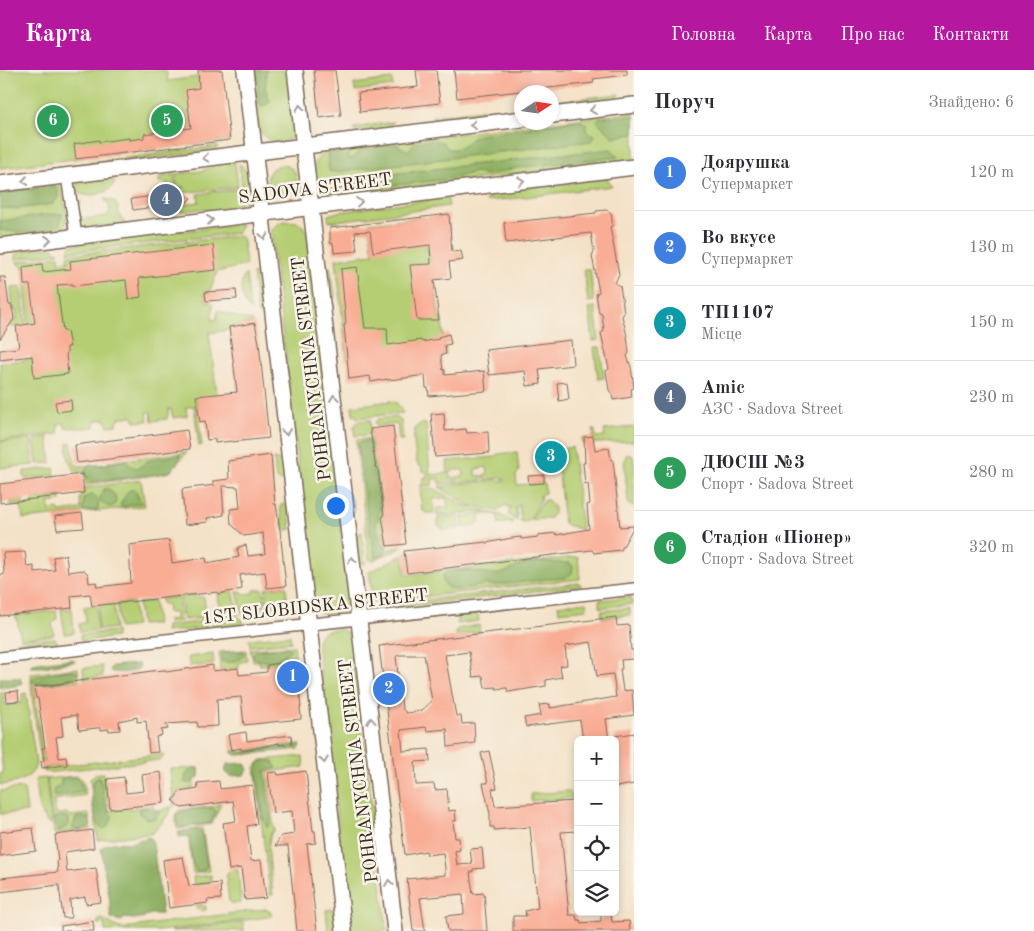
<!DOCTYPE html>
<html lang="uk">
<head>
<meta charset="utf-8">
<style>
	body { margin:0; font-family:"Old Standard TT",serif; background:#f2f2f3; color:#2b2b33 }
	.controls { position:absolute; right:15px; bottom:15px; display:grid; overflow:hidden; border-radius:8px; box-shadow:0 2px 8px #0003 }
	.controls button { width:45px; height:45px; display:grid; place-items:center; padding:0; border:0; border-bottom:1px solid #e1e1e2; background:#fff; color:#2b2b33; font:25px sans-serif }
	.compass { position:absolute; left:514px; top:15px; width:45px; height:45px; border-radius:50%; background:#fff; box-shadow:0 2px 8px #0003; rotate:78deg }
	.you { position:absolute; left:335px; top:435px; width:18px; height:18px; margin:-12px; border:4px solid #fff; border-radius:50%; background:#1a73e8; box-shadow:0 0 0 8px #1a73e833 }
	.badge { display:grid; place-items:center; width:32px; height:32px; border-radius:50%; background:#b5179e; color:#fff; font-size:16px; font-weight:700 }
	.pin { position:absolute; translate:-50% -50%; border:2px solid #fff; box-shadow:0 1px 5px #0006 }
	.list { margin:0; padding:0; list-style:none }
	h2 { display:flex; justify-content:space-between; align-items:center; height:65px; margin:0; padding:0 20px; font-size:21px }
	h2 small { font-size:16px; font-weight:400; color:#7c7c81 }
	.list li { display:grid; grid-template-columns:32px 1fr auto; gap:15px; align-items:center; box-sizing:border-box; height:75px; padding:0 20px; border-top:1px solid #e1e1e2 }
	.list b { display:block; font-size:19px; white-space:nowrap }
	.list p { margin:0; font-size:16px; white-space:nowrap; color:#7c7c81 }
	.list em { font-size:16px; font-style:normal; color:#7c7c81 }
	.icon { flex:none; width:28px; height:28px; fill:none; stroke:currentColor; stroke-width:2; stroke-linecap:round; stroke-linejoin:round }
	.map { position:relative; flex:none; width:634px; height:861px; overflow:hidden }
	header { display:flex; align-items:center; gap:30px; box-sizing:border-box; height:70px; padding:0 25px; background:#b5179e; color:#fff }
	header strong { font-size:24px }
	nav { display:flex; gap:28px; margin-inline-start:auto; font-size:18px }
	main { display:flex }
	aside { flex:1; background:#fff }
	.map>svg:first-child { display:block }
	.green { fill:#b5ce73; stroke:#787c48 }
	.forest { fill:#90b165; stroke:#666e42 }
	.building { fill:#f9ad95; fill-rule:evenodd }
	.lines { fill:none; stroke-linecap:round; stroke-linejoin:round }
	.street-casing { stroke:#7c6a5a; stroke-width:14 }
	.secondary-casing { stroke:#7c6a5a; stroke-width:18 }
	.street { stroke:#fff; stroke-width:11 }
	.secondary { stroke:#fff; stroke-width:15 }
	.oneway { stroke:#a79f9a }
	.labels { text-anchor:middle; stroke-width:5; stroke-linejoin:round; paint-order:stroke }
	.street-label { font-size:18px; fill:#3b2a1e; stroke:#f7f3e8 }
</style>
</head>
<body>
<header>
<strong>Карта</strong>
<nav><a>Головна</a><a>Карта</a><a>Про нас</a><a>Контакти</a></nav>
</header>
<main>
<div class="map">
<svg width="634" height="861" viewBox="0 0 634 861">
	<rect width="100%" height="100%" fill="#f7f3e8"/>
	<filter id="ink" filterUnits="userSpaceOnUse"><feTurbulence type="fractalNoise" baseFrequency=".02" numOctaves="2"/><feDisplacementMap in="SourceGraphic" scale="10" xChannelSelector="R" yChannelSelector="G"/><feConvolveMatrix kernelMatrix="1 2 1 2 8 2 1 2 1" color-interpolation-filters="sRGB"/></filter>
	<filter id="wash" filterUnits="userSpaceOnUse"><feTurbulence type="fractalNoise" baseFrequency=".0096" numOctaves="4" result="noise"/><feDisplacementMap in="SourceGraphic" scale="20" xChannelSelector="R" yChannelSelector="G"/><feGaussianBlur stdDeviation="1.12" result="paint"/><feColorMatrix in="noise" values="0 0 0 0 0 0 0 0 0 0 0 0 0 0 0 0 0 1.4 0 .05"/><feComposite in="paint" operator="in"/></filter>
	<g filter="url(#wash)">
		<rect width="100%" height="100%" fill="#f4e2c8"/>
		<path class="green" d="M0 0H166L168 11 198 7 200 18 230 70 0 98Z
			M252 0H288L295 54 293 67C280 76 266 73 259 59Z
			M392 9 393 16 355 21 354 14Z
			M619 24 616 31 552 38V32Z
			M498 38 492 45 433 52 432 46Z
			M634 42V89L336 127 326 126 317 118C313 100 311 89 329 80Z
			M393 52 390 58 355 62 353 60 354 58Z
			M217 76V80L78 98 72 95Z
			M233 92H235L238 117 178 123V119L185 117 177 118 176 104 202 101 219 93Z
			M239 94C253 101 255 126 245 137Z
			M267 110a15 15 0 1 1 30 0a15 15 0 1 1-30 0Z
			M174 104 176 124 169 125 167 113 159 112V108Z
			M112 107 115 111C112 124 87 129 77 122L76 115 88 109Z
			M607 108 612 116 510 129 486 131 491 122Z
			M56 114 60 117 62 121C64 133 72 153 61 162L0 170V121Z
			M238 119 241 138 219 142 200 139 180 142 179 135 199 132 198 124Z
			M447 127 449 136 329 152 328 145 338 142Z
			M104 129C125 130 113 145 126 153L88 158C78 157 78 147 76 138L78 133 82 132 78 136 77 140 84 149 107 146C112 139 110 135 104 129Z
			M424 147 427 176 432 193 439 248H441L442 252 446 284 436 286 368 288 347 290 336 189 373 184 369 153Z
			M285 151 299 152 307 161 349 530C348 546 327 547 316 541L313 525 271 163C273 156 279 152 285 151Z
			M241 154 238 163 68 182 70 176 76 174Z
			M239 166 242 168 243 171 246 195 217 202 210 221 205 222 206 232H211L213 235 212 250H216L218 240 236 247 253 251V253L229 257V260L209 263 217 324 196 330 202 375 199 376 194 336 186 337 187 346 173 348 171 339H169L167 349 152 351 151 342H147L148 351 136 352 132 346 119 348 116 355 108 356 105 349 95 351V357C84 359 76 357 65 358V353L58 354 59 364 0 371V293L32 289 23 197 16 192 59 186 60 192 69 191 68 185Z
			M52 177 59 183 15 189 18 181Z
			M330 197 335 225 329 228 326 202Z
			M584 199H590L594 231 588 232Z
			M253 203 259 206 262 210 266 242 263 246 258 244Z
			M246 204 250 239 251 241C242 233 237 214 246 204Z
			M21 217 26 255 10 257 9 252 17 251 16 240H13L11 218Z
			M595 237 599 270 593 271 589 238Z
			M594 277H600L604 308 598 309Z
			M391 331 397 333 403 343 358 348 353 344 352 336Z
			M398 347 401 351 403 370H399L397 354 376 356 375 352 378 349Z
			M370 350 371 364 355 366 354 356 359 351Z
			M426 354 430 405 448 403 447 391 495 387 498 384 517 382 519 402 516 405 517 415 544 413 545 423 540 425 541 429 529 451 521 452 519 435 516 436 517 451 508 445 511 437H507L506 434 498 441 469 435 439 417 494 410 504 411V408L483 409V405L488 404 487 397 475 399 476 406 481 405V410L457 413 456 407 464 406 463 400H454L449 404V407H454L455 413 439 414V409H432V415L420 416 423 413V408L427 407 426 401H422L421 396 417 394C416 385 410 361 418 355 420 354 424 354 426 354Z
			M634 357V371L582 374V368L584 367 585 374 594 373 593 360H595L596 367 605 366 604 360Z
			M48 367 51 393 37 394 34 369Z
			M372 368 383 446 382 447 385 460 383 461 387 479 403 477 372 491 369 489 356 370Z
			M31 369 34 395 0 398V372Z
			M71 372 75 395 80 396 107 394 108 392 187 382 170 402 86 415 84 402 75 401C69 396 67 383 68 374Z
			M572 377 582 460 564 454 558 395 561 379Z
			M627 384 633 386 634 393V437L629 435 628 430 624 390Z
			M274 389 283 392 285 410 278 411 276 409Z
			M54 398 55 405 26 409 24 407V401Z
			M141 410 145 436 23 449 21 435 11 436V432L23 430V435L33 433V430L61 426V431L49 433 50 441 58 439 59 442 81 439 80 428 85 418Z
			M433 418 468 437 486 441 437 446V438L448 437 446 428 433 429 434 443H426L422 440 420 419Z
			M546 429 554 436V443L550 448 531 450 540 435Z
			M284 434 288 436 291 459 288 460 283 459 280 438V436Z
			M488 442 501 445 513 452 499 454 497 444 480 445V452L476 456 463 458 462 447Z
			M459 446 460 458 444 460 438 455V448Z
			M362 462 365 494 359 491 356 465Z
			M403 485 406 505 578 487 580 509 376 532 373 531 369 502Z
			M579 513 582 516 399 537 398 533Z
			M286 516 288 539 278 541 276 535 272 536V540L269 542 265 519Z
			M262 519 265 529 264 540 261 542 243 545 237 522 242 521 243 524 254 523V520Z
			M233 521 239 545 221 546 218 524Z
			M196 525 197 527H204L206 548 184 550 180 527Z
			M178 527 181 551 168 553V550L175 549V543H168L167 534H163L160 529Z
			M631 527 632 534 600 538 599 530Z
			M154 531 157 554 141 555 138 533Z
			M133 532 136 556 119 558 117 534Z
			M586 532 587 539 559 542 558 535Z
			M114 534 115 558 98 560V545L100 535Z
			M97 535V560L80 562 79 554 86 552 84 537Z
			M630 538V545L602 548 601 541Z
			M72 539 74 563 65 564 61 540Z
			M56 541 57 549 52 554 54 565 21 569 17 550 15 545Z
			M478 544 479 551 457 554V546Z
			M240 548 243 550V554L211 557 210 551Z
			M207 551 206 558 165 562 166 556Z
			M479 555 480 562 456 565 457 559Z
			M341 559 349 564 351 570 387 861H350L317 571C320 560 331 560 341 559Z
			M116 561V567L81 571 80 565Z
			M290 565 291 572 250 576 249 569Z
			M55 568 58 573 16 578V572Z
			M294 576 295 586C286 593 272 594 260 595L259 591H253L250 579Z
			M246 580 247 590 239 593V598L220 600 219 582Z
			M213 584 214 594 189 596 188 587Z
			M102 596 103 606 84 609 83 598Z
			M78 598 79 610 31 616V604Z
			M34 617 45 702 42 700 31 618Z
			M3 621 5 635 22 633V624L26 623 36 694C33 709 14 714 0 715V703L3 702 0 676V622Z
			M163 684V688L159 690 54 702H46L45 698Z
			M303 686 304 697 268 702 274 761 271 763 268 777 273 825H270L255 697 261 690Z
			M199 698V707L194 711V718L175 722 174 737 170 699Z
			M104 703 109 741 153 736 154 740H165V738L172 737 169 744 153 763 98 770 90 709 95 704Z
			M77 706C84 709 85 717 86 725L54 730 56 744 67 743 69 746 89 744 91 759 54 764 47 709Z
			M46 708 51 754 46 751 44 746H42L38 734 35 711 36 709Z
			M21 718 24 719 27 742 0 744V721Z
			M569 721 573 728 531 731V724Z
			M218 734H221L212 754 177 759 175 745 179 740 217 736Z
			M202 758 209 801 193 804 188 766 179 767 178 762Z
			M238 800 241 833 233 834 229 831 226 805 228 802Z
			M211 805V812L198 814 201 836H206V840L199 841 197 839 193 807Z
			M266 839 271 842 272 845 268 847 160 861H105L104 853 97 854 98 851 102 849 119 858 131 857Z
			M332 839 335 842 336 861H328L326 840Z
			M243 852 244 861H171Z"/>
		<path class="forest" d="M255 0H266V12L265 18 270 31 268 34 262 36 259 35 257 29 258 14Z
			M620 46H634V64L613 67 597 51 599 48Z
			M573 51H581L586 54V61L595 65 592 71 335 102 329 101 327 84C332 81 340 79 346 81L350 89H352L360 80 386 75 396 74 408 81 413 74 417 72 431 70 443 72 448 79C464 80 464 74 475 66Z
			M611 79 618 87 517 98 487 105 475 102 450 109 387 116 383 113 378 118 373 119 354 118 338 124 335 121 332 114 337 110Z
			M49 117H55L58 121V128L53 134 16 139 0 138V123Z
			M54 144H62L60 155C43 165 18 163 0 160V151Z
			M366 371H370L371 374 374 403 377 412 376 420 379 426 380 441 376 454 378 462 386 480V483L376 488 370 463 358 373Z
			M181 385C179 390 175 397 170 401 159 407 107 409 91 412L88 411 85 400 87 397 91 395 99 396 126 390 129 395 136 398 142 396 147 391 152 389Z
			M104 419H109L115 425 116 432 113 436 109 437 102 433 100 428Z
			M134 419 142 433 121 437 120 435 128 421Z
			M93 424 99 431 98 439 94 441H83L84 428Z
			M545 492 570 493 573 497 572 503 565 508 548 509 499 515H484L457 520 448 518 443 512V505C456 495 482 504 496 504 506 504 513 497 522 495 528 493 538 493 545 492Z
			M287 578 291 579C280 591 266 595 253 587V583L257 580Z
			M238 581 244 582V585C239 591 227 594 221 591L222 583Z
			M72 589 75 591 44 597H30L33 594 38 593Z
			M138 594 140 597C134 603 118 604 110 601L112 596Z
			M70 600 77 602V605C67 612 44 615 32 612L33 607Z
			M0 608H20L22 613 15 616 0 618Z
			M299 674 301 675 299 679 239 685H236L232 683V681L239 680 241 682C250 681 258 678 266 677 277 676 288 676 299 674Z
			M263 691H272L277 698 265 701 271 753 269 756 267 757 263 750 257 703 258 694Z
			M245 693 248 700 244 705 230 706 225 701 227 694Z
			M192 698H199V707C193 711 191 716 184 712L186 704Z
			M66 707H77L82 715 83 722 55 727 53 725 54 719 61 715V710Z
			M99 707C105 720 102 736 112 746 111 753 109 758 101 759 94 750 88 720 94 710Z
			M143 737C150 738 154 742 160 742L154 749H146L139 743V739Z
			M212 738 216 741 211 753 200 755 192 754 181 758 178 756 176 745 185 740Z
			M63 746 69 749V755L58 762 53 748Z
			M81 747 88 748 91 755C86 759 77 761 72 758L76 748Z
			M195 760H200L202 764 207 796 204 800 196 802 192 790 190 766H181L179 763Z
			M150 767 153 773 162 844H150L145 847 134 849 125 848 121 851 111 848C109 841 111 833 109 825 106 809 103 794 101 778 110 770 123 774 134 772 139 770 144 768 150 767Z"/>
		<g id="blocks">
			<path class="building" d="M198 0H222L230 70 76 89 74 74 99 70V72L129 68V70L144 68V64L191 58 186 20 199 18Z
				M314 0H335L341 45 319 48Z
				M416 0H436L440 33 360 42 358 23 418 17Z
				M454 0H627V5L593 9 594 13 457 28Z
				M185 124 191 128 186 133 180 134 175 130 179 125Z
				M161 125 162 136 133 140 131 129Z
				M607 140 611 143 612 149V156L610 157 619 204 615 213 620 216 622 228 624 243 622 246 627 266 629 283 627 286 631 297 634 318 631 319 632 327 613 330 612 324 609 320 606 301 609 299 601 263 604 261 602 244 599 243 596 224 599 222 592 186 594 181 591 163 506 173 504 153 596 143V141Z
				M449 144 452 182 461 181 463 190 449 192 451 208 434 210 439 250H417L410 195 431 194 430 175 373 182 370 161 355 162 357 181 334 183 333 173H330V158Z
				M213 175 216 200 139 208 141 227 128 229 126 210 73 216V214L57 215 63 261H67L70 277H67V283L66 285 68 304 34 308 32 286 0 290V280L19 278 16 256 35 253 30 215H24L23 197 42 194 43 202 71 199 70 191Z
				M357 197 365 258H387L388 275 421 270 422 272 439 269 438 267 449 264 451 274 445 275 446 284 441 285 443 300H445V305L484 301 486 321 429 326 428 318H426L425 305 398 309 387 310V309L371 312 370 306 349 309 344 255 346 254 341 199Z
				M0 207H5L9 235H12L14 249 0 269Z
				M236 220 237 229 206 231 205 222Z
				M255 253 259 273 269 368 232 372V371L215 373V369L207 370 205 351 200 352 196 326 237 322 229 257Z
				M571 270 573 295 539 299 541 314 527 316 525 301 489 305 486 280Z
				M567 312 569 329 559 331 557 313Z
				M71 330 72 340 57 342 55 332Z
				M444 343 445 361 466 359 467 363 488 362 489 383 435 387 431 344Z
				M393 356 406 474 387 476 382 447 384 446 378 398H376L370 359Z
				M187 360 190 379 77 393 75 375Z
				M593 366 595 380 609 378 611 390H613L620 457 634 456 621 480 594 483 592 480 407 503 404 481 486 472V473L512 468 521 467V469L538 467V465L556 463V465L589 459 587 435 590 434 588 413 585 414 583 393H585L584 367Z
				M561 379 562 395 541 396V380Z
				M271 385 275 435 276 434 280 460 286 516 267 518 265 502 248 504 240 505 242 519 218 524V522L92 536 90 524 71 526 72 538 0 546V505L4 504 3 483 25 482 27 497 34 496V502L55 500 53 487 66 485 68 502 84 500 88 504 89 513 96 512 97 517 131 513 129 475 169 470 172 493 206 488 207 493 239 487 237 479H239L238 477 246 475 248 486 265 484 263 463 244 466 231 454 230 439 240 438 238 417 222 416 224 445 207 448 208 452 185 455 182 419 215 415H213V411L229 409 228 391Z
				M82 404 84 423 0 433V414Z
				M544 405V413L529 414 528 406Z
				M82 443 84 458 57 460 55 446Z
				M616 547 617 556 629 555 631 580H634V589L621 590 622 599H620L623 621 632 620 634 645 606 649 609 670H583L580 650 526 657 524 648 541 645 539 635 550 634V638L616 627 613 604 597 606 591 572 565 576 567 595 560 596 562 607 546 610V616L508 622 507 618 496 619V617L485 618 483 606 473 607 469 582 445 585 456 646H461L462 654 474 653 475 673 448 677 447 659 427 661 426 657 401 660 403 681 429 679 430 691 415 692 416 715 434 714 435 720 447 719 449 741 455 740 456 751H453L455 768H459L460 780 455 781 457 795 472 794 470 779 482 778 484 798 473 799V802H470L473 824 484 823 487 861H448L446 846 464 844 463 824 420 828 425 861H413L407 809 445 805V798L443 783 427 785 426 781 405 785 379 576ZM398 585H424L432 631 421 641 406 643 402 638 396 587Z
				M282 593 283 599 296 597 301 637H300L301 649 244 655 241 627 217 629 218 656 198 657 197 652 166 654 168 659 161 660 162 665 156 667 158 682 149 683 146 651 137 652V647L119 651 120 660 109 661V659L101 660V658H97L79 660 77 645 61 647 63 666 56 667 59 688 66 687 67 695 42 698 41 691H44L42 678H45L38 628H36L34 617 152 601 166 600V602L213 595V601L238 598 239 605 267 602V595Z
				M18 621 19 631 7 632 6 622Z
				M246 662 247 671 291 665 292 674 279 675V673L248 680H241V678L231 680 228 665Z
				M634 663V714L615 717V666Z
				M489 681 497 718 492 719 495 736 575 731 576 740H578V761L561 762 569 845H576L577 850H580L581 853 601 851V842H611L612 852 629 851 630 861H513V846H526L525 841 538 838 530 757 494 760V757H490V744L483 713H488L481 683Z
				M306 701 313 761H315L316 773 307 774 317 861H297L288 776H275L281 766 294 764 292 741 273 743 268 703 277 702 278 705Z
				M161 702 164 733 110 739 107 709 124 707 126 723 144 721 142 705Z
				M219 711 220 719 252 715 257 754 247 756 251 791 261 790 266 828 245 830 241 798 229 800 223 753 236 751 233 731 181 738 173 731 179 722 198 719 197 713Z
				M33 758 36 781 0 786V762Z
				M92 760 94 778 65 782 67 802 96 798 101 832 86 834 85 827 70 830 71 848H63L59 815 0 822V808L58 802 57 791H58L55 765Z
				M183 787 189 816 220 813 221 829 207 830 208 833 169 838 163 790Z
				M93 851 94 861H61V856Z"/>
		</g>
	</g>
	<g filter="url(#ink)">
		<use href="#blocks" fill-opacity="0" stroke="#7c6a5a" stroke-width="1"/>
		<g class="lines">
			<defs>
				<path id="street" d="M67 106 76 166
					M0 588 634 519"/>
				<path id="secondary" d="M245 0 344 861
					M295 0 395 861
					M552 45 634 35
					M0 114 522 49
					M0 176 634 97"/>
			</defs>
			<use href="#street" class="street-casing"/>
			<use href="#secondary" class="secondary-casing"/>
			<use href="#street" class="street"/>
			<use href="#secondary" class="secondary"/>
		</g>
		<defs><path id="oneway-chevron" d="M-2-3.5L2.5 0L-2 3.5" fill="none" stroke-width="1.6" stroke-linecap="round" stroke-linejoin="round" transform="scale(1.25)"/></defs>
		<g class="oneway">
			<use href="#oneway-chevron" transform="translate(300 38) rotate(-97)"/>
			<use href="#oneway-chevron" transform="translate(593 40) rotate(173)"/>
			<use href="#oneway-chevron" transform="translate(473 55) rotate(173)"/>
			<use href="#oneway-chevron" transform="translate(206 88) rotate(173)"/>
			<use href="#oneway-chevron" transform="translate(25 111) rotate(172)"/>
			<use href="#oneway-chevron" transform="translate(521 111) rotate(-7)"/>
			<use href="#oneway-chevron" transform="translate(359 132) rotate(-7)"/>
			<use href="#oneway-chevron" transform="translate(210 150) rotate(-7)"/>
			<use href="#oneway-chevron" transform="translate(264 166) rotate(84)"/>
			<use href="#oneway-chevron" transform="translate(48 170) rotate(-7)"/>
			<use href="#oneway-chevron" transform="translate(334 328) rotate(-96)"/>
			<use href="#oneway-chevron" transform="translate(286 362) rotate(84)"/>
			<use href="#oneway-chevron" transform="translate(352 490) rotate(-97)"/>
			<use href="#oneway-chevron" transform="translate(371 651) rotate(-96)"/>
			<use href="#oneway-chevron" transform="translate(324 690) rotate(83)"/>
			<use href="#oneway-chevron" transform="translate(389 813) rotate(-97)"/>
		</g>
	</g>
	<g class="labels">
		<g class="street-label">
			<text transform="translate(315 118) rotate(-7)" y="6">SADOVA STREET</text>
			<text transform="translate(311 299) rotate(-97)" y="6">POHRANYCHNA STREET</text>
			<text transform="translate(315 536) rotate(-6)" y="6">1ST SLOBIDSKA STREET</text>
			<text transform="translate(358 701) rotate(-97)" y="6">POHRANYCHNA STREET</text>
		</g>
	</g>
</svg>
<div class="controls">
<button>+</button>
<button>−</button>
<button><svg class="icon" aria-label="locate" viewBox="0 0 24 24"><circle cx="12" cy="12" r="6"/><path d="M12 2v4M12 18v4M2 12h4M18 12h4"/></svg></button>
<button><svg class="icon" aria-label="layers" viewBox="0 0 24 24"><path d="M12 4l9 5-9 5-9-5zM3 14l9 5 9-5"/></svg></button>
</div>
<svg class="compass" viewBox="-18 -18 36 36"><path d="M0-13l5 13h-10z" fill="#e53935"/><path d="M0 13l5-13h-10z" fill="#7c7c81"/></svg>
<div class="you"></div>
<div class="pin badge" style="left:293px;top:607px;background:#3f7fe0">1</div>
<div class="pin badge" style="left:389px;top:619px;background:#3f7fe0">2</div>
<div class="pin badge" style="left:551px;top:387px;background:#0f9aa8">3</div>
<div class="pin badge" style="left:166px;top:130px;background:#5c6f8a">4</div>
<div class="pin badge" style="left:167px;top:51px;background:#2e9e5b">5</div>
<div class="pin badge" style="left:53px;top:51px;background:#2e9e5b">6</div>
</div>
<aside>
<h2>Поруч<small>Знайдено: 6</small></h2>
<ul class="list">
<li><span class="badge" style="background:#3f7fe0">1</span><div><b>Доярушка</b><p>Супермаркет</p></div><em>120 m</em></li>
<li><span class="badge" style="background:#3f7fe0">2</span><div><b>Во вкусе</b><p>Супермаркет</p></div><em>130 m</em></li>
<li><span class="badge" style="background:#0f9aa8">3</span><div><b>ТП1107</b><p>Місце</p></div><em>150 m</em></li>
<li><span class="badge" style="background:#5c6f8a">4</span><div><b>Amic</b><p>АЗС · Sadova Street</p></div><em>230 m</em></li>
<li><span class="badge" style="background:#2e9e5b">5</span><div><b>ДЮСШ №3</b><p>Спорт · Sadova Street</p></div><em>280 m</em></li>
<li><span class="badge" style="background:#2e9e5b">6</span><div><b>Стадіон «Піонер»</b><p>Спорт · Sadova Street</p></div><em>320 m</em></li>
</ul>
</aside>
</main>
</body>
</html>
